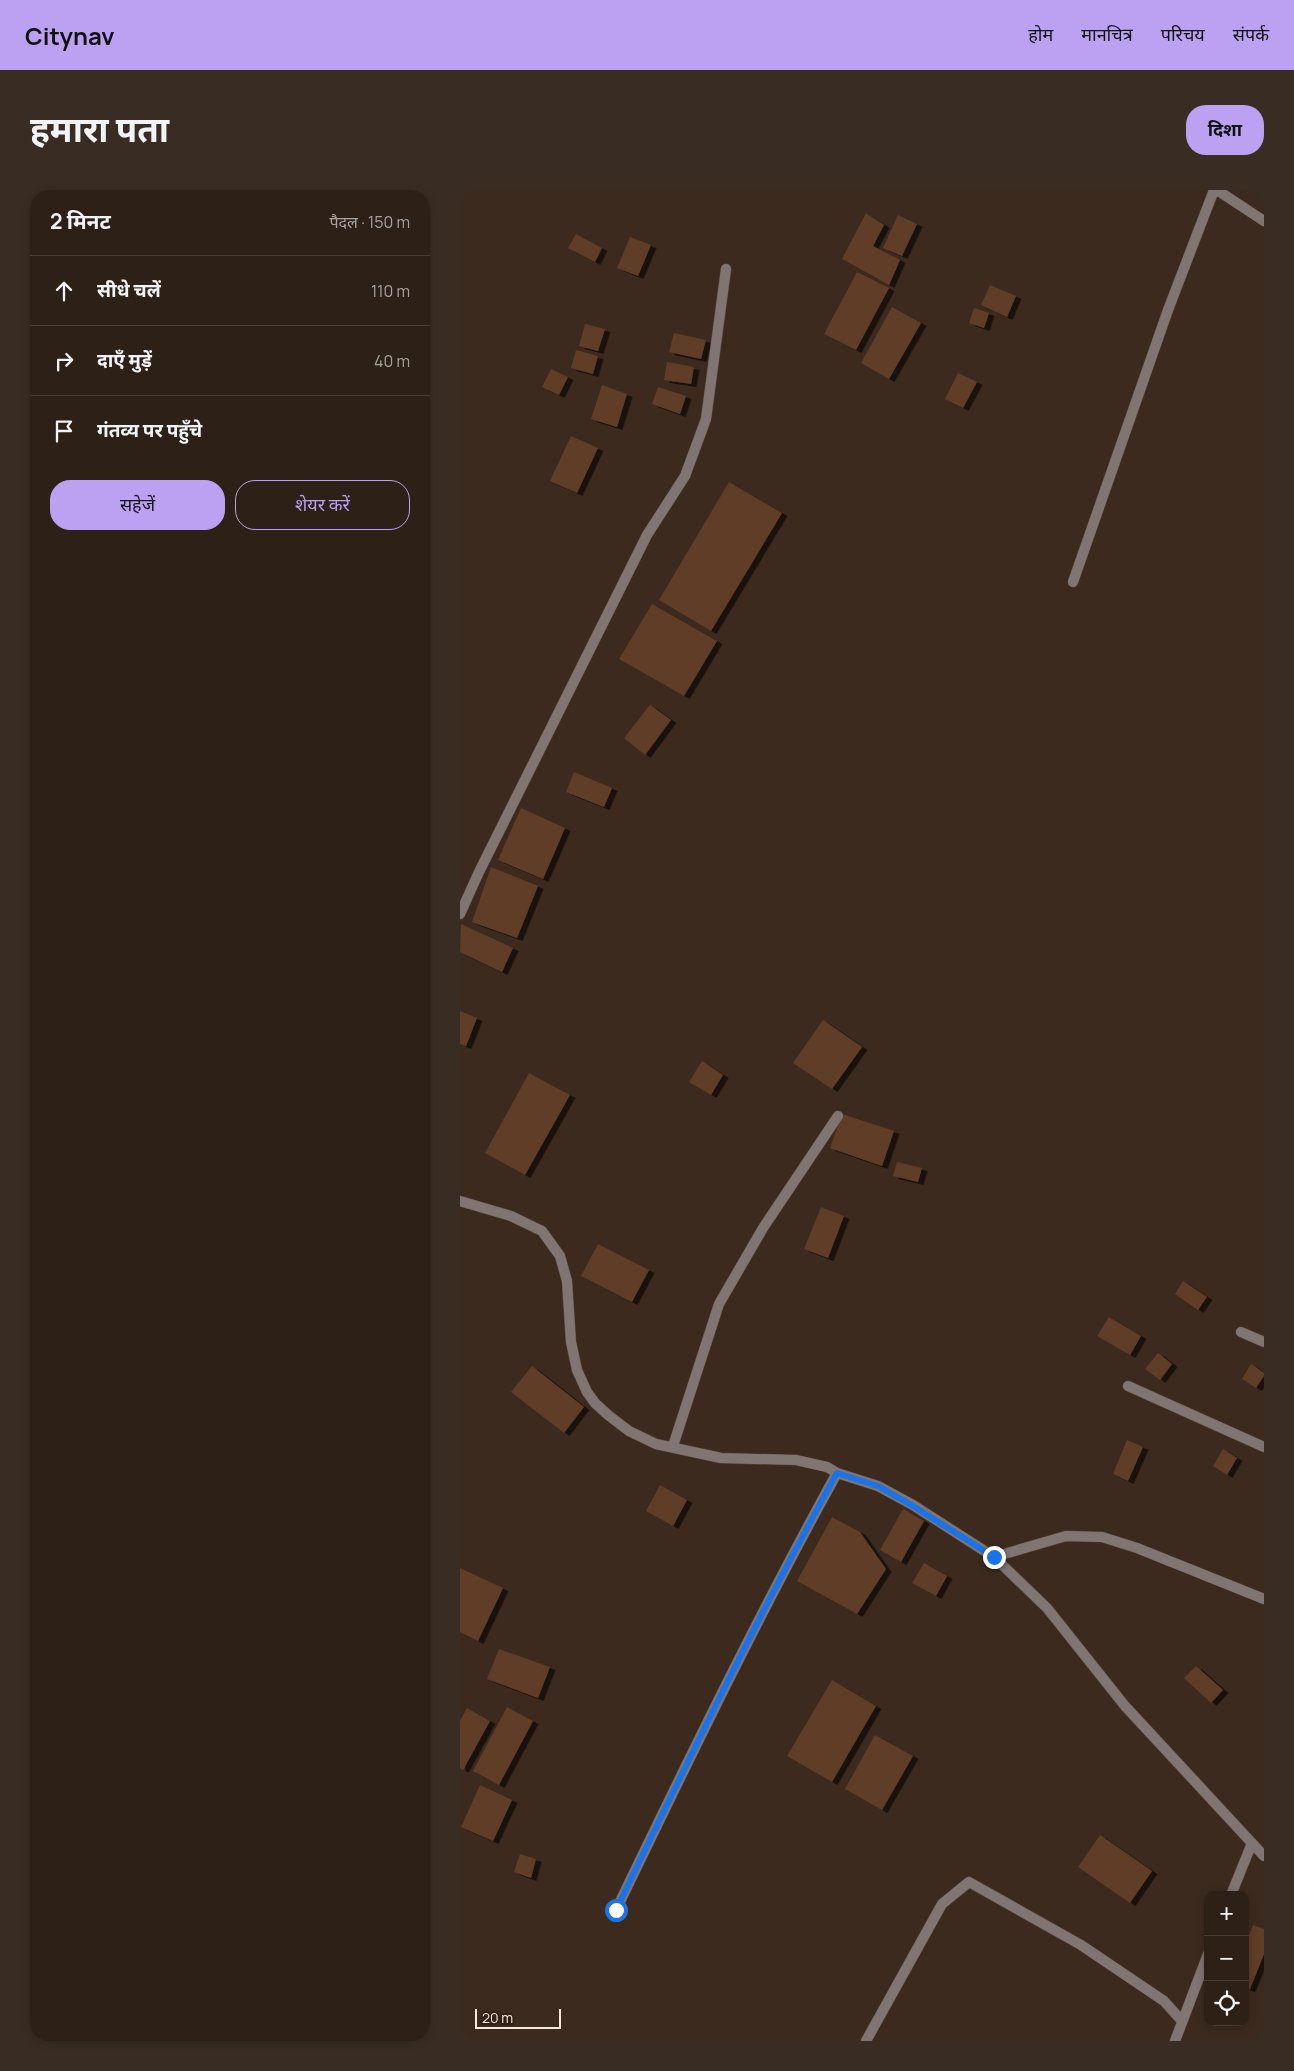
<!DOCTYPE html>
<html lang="hi">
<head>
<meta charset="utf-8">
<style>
	body { margin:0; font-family:Manrope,"Noto Sans Devanagari",sans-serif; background:#392d23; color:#f1f3f6 }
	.controls { position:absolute; right:15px; bottom:15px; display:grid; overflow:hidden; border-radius:10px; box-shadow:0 2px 8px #0003 }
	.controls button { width:45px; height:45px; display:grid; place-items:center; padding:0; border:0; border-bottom:1px solid #483e35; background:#2d2016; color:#f1f3f6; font:25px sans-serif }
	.scale { position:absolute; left:15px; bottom:12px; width:86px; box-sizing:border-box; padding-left:5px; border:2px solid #f4e8e0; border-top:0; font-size:14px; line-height:18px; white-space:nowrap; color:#f4e8e0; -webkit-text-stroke:4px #312014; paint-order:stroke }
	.stop { position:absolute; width:15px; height:15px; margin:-11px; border:4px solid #1a73e8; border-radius:50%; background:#fff }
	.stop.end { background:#1a73e8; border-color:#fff; box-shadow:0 1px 5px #0008 }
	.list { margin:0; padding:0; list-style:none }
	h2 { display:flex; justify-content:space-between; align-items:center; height:65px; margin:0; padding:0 20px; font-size:21px }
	h2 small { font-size:16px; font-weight:400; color:#a7a3a1 }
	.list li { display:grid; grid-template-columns:32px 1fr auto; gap:15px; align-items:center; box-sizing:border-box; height:70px; padding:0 20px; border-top:1px solid #483e35 }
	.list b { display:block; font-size:19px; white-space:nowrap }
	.list em { font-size:16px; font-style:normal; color:#a7a3a1 }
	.actions { display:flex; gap:10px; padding:15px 20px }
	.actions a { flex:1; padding:11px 0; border:1px solid #bca0f2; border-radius:20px; text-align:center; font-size:18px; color:#bca0f2 }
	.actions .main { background:#bca0f2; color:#111 }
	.icon { flex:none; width:28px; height:28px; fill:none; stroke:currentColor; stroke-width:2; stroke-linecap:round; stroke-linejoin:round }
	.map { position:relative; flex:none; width:804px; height:1851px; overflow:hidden; border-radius:20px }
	header { display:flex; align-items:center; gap:30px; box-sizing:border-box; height:70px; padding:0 25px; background:#bca0f2; color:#111 }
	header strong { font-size:24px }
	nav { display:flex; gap:28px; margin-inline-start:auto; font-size:18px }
	.intro { display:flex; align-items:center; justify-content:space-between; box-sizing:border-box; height:120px; padding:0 30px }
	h1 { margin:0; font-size:35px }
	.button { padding:12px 22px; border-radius:20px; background:#bca0f2; color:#111; font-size:18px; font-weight:700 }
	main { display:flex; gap:30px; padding:0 30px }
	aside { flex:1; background:#2d2016; border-radius:20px; box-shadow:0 2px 8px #0003 }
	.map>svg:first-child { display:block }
	.building { fill:#5f3d26; filter:url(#shadow) }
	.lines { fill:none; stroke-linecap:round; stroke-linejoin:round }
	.street-casing { stroke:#59483d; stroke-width:11 }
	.street { stroke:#807572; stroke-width:10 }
	.route { stroke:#1a73e8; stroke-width:6 }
</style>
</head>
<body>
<header>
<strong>Citynav</strong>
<nav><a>होम</a><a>मानचित्र</a><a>परिचय</a><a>संपर्क</a></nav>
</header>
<div class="intro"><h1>हमारा पता</h1><a class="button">दिशा</a></div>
<main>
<aside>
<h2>2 मिनट<small>पैदल · 150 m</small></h2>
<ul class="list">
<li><svg class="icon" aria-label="ahead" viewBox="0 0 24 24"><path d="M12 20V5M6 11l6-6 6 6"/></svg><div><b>सीधे चलें</b></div><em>110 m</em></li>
<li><svg class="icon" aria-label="right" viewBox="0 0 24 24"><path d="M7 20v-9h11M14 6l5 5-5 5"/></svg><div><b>दाएँ मुड़ें</b></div><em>40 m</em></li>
<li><svg class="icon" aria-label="arrive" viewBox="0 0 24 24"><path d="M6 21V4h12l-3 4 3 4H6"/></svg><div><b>गंतव्य पर पहुँचे</b></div></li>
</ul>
<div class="actions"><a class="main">सहेजें</a><a>शेयर करें</a></div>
</aside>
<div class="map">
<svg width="804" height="1851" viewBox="0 0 804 1851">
	<defs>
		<filter id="shadow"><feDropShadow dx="5.5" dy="3" stdDeviation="0" flood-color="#0009"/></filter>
	</defs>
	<rect width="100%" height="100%" fill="#3c2a1e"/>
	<path class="building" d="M406 23 424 35 413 56 440 70 429 95 382 69Z
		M438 25 457 34 442 66 423 58Z
		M116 44 142 58 135 72 108 58Z
		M170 47 191 55 178 86 157 78Z
		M397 82 429 98 396 160 364 144Z
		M530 95 556 106 547 127 521 115Z
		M432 117 461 133 429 189 401 173Z
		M514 118 529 123 524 138 509 133Z
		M125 134 145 139 138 161 119 156Z
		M214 143 246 150 241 169 209 162Z
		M116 160 138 166 133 184 111 178Z
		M207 172 234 177 231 194 204 190Z
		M91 179 108 187 99 205 82 197Z
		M498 183 517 192 503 218 485 209Z
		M142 195 167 204 157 237 131 229Z
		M198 197 226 206 220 224 192 214Z
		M111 246 138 258 117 303 90 291Z
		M269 292 322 323 251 441 199 410Z
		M192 414 257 451 224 506 159 469Z
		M190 515 211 530 185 565 164 548Z
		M114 582 152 598 144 617 106 602Z
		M61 618 105 638 83 689 38 670Z
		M31 677 78 696 57 748 12 732Z
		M1 734 53 758 42 782 0 762Z
		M0 821 17 828 6 856 0 854Z
		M363 830 402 857 372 899 333 873Z
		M242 871 263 885 251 905 229 892Z
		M69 883 110 905 65 985 25 963Z
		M382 924 434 941 422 976 370 958Z
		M437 972 462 978 458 992 433 986Z
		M361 1017 384 1026 368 1068 344 1059Z
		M138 1054 189 1080 172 1112 121 1086Z
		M723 1091 747 1107 738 1120 715 1104Z
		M649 1127 681 1146 670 1165 637 1146Z
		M698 1163 712 1174 700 1190 685 1179Z
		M791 1174 804 1183V1186L796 1198 782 1189Z
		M72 1176 124 1217 104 1243 51 1202Z
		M667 1250 683 1257 668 1291 653 1284Z
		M763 1259 777 1268 767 1285 753 1276Z
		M200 1295 227 1310 213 1336 186 1321Z
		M443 1319 464 1331 441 1372 420 1360Z
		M372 1327 400 1342 426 1379 397 1424 337 1391Z
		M464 1373 487 1386 476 1406 452 1393Z
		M0 1378 43 1398 18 1451 0 1442Z
		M39 1459 90 1477 78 1508 27 1489Z
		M736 1476 763 1500 751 1513 724 1488Z
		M372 1490 416 1516 372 1592 327 1566Z
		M47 1517 73 1531 39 1595 13 1581Z
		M7 1518 30 1531 3 1580 0 1578V1531Z
		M415 1545 453 1566 422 1620 385 1599Z
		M20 1595 52 1610 33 1651 1 1637Z
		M640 1645 692 1681 670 1713 618 1677Z
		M60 1664 76 1669 71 1688 54 1682Z
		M793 1735 804 1739V1764L790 1799 785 1798V1755Z"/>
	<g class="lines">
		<defs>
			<path id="street" d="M757 0 804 31
				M613 392 708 120 754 0
				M0 724 19 682 187 345 225 286 246 229 266 79
				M0 1011 51 1026 82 1041 100 1066 107 1091 111 1152 117 1180 127 1202 135 1213 148 1225 169 1241 196 1254 261 1268 336 1270 367 1277 377 1283 418 1296 453 1315 534 1367 587 1418 665 1516 804 1666
				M781 1142 804 1152
				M668 1196 804 1257
				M213 1256 259 1114 303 1038 378 926
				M534 1367 606 1346 642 1347 677 1358 804 1409
				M771 1705 792 1653
				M156 1720C227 1573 298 1426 377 1283
				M406 1851 482 1714 509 1692 621 1755 704 1811 722 1831
				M715 1851 748 1764"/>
		</defs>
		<use href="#street" class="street-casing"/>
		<use href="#street" class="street"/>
	</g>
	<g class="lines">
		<path class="route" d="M156 1720C227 1573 298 1426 377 1283L418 1296 453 1316 534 1367"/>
	</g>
</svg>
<div class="controls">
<button>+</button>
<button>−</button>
<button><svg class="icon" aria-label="locate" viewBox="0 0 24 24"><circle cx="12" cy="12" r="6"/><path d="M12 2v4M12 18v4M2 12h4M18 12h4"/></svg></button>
</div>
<div class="scale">20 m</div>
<div class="stop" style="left:156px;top:1720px"></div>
<div class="stop end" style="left:534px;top:1367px"></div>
</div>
</main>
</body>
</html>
